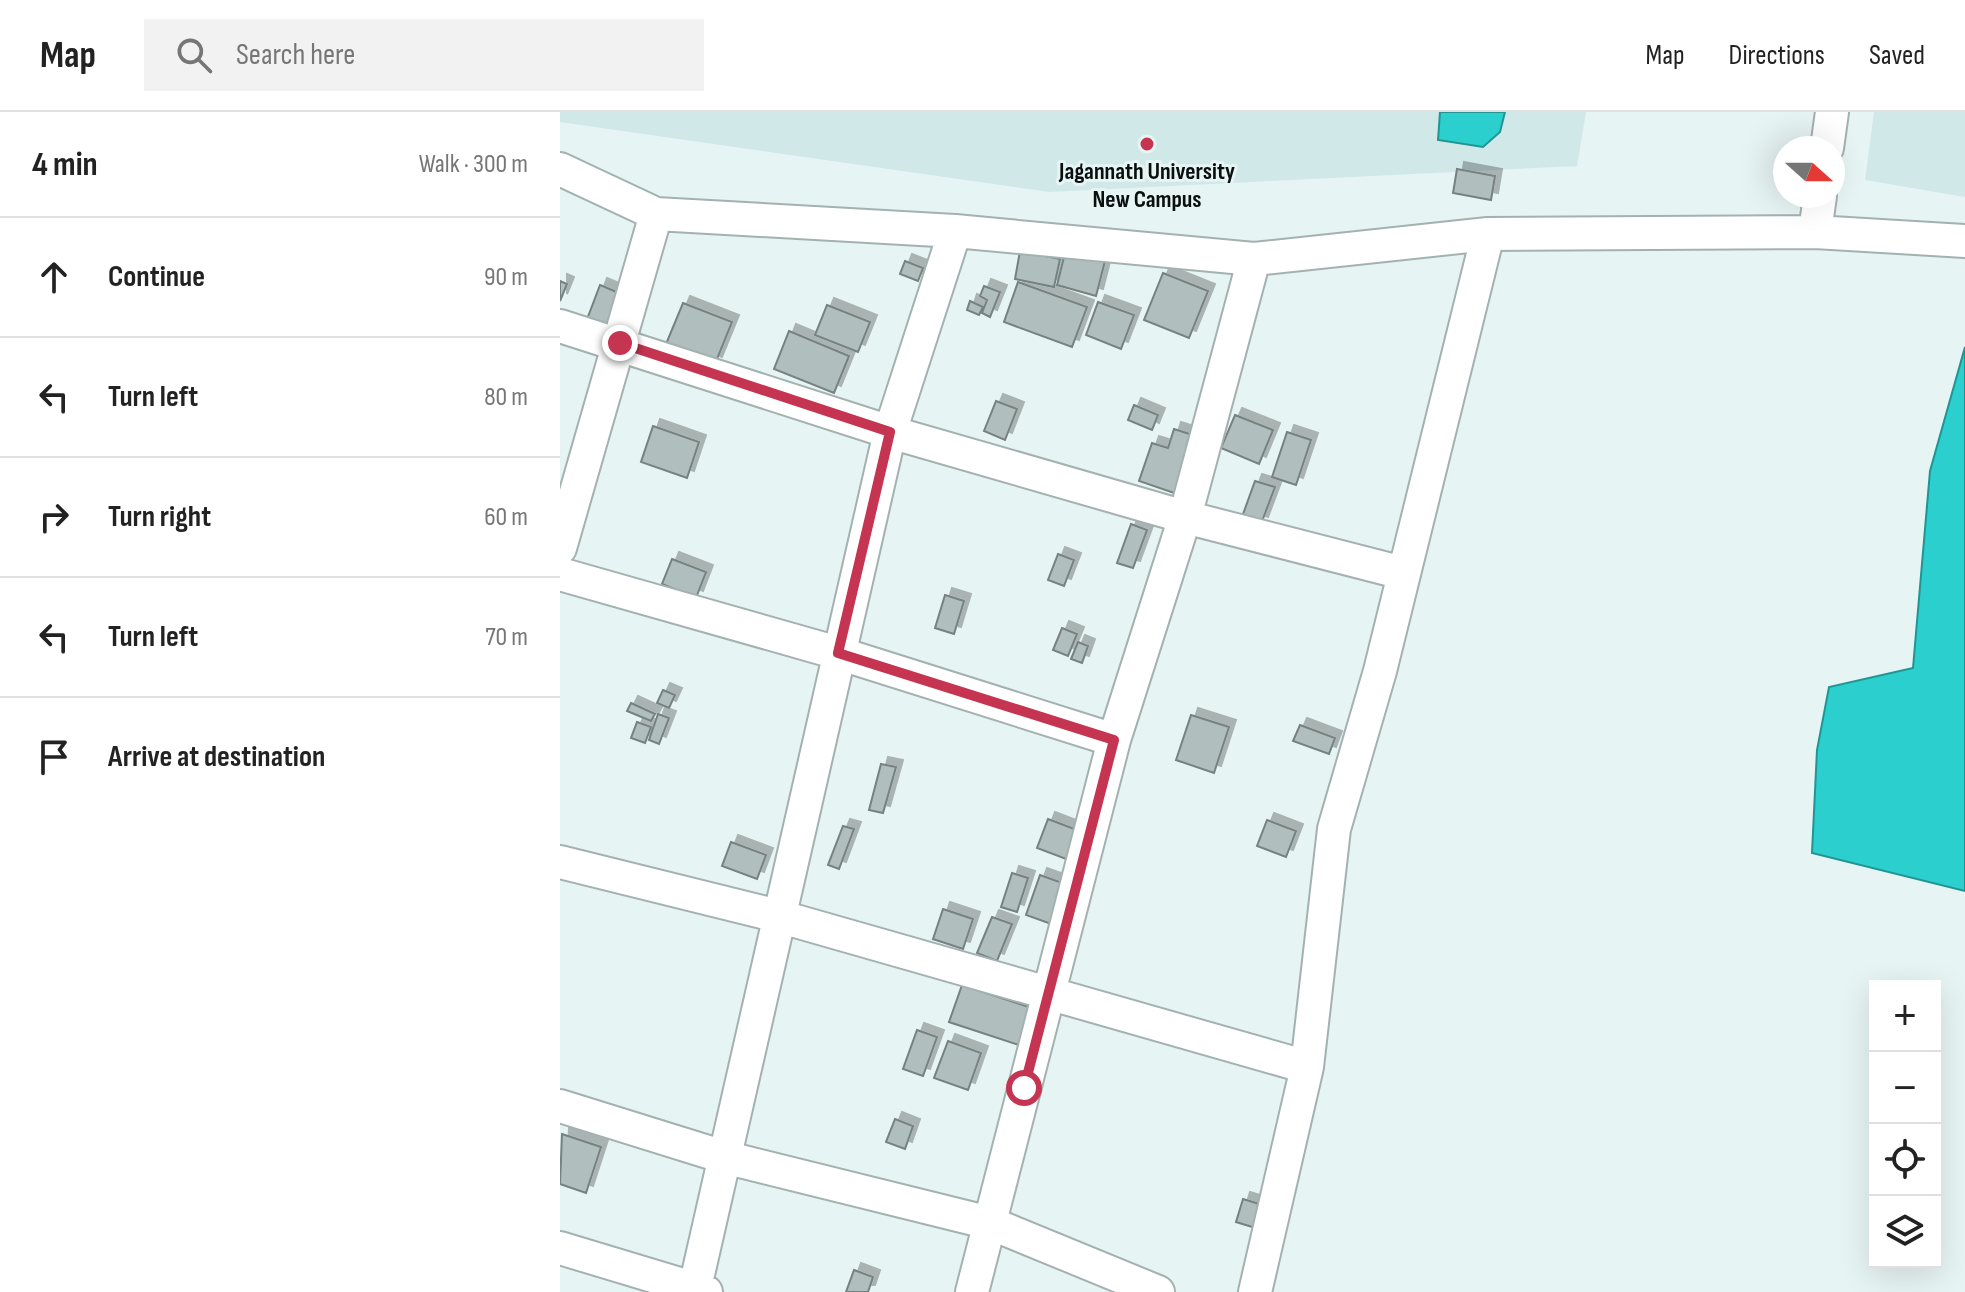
<!DOCTYPE html>
<html lang="en">
<head>
<meta charset="utf-8">
<style>
	body { margin:0; font-family:"Sofia Sans Condensed",sans-serif; background:#f2f2f2; color:#222 }
	.controls { position:absolute; right:24px; bottom:24px; display:grid; overflow:hidden; border-radius:0px; box-shadow:0 8px 32px #0002 }
	.controls button { width:72px; height:72px; display:grid; place-items:center; padding:0; border:0; border-bottom:2px solid #e0e0e0; background:#fff; color:#222; font:40px sans-serif }
	.compass { position:absolute; left:1213px; top:24px; width:72px; height:72px; border-radius:50%; background:#fff; box-shadow:0 8px 32px #0002; rotate:111deg }
	.stop { position:absolute; width:24px; height:24px; margin:-18px; border:6px solid #c53450; border-radius:50%; background:#fff }
	.stop.end { background:#c53450; border-color:#fff; box-shadow:0 2px 8px #0008 }
	.list { margin:0; padding:0; list-style:none }
	h2 { display:flex; justify-content:space-between; align-items:center; height:104px; margin:0; padding:0 32px; font-size:34px }
	h2 small { font-size:26px; font-weight:400; color:#767676 }
	.list li { display:grid; grid-template-columns:52px 1fr auto; gap:24px; align-items:center; box-sizing:border-box; height:120px; padding:0 32px; border-top:2px solid #e0e0e0 }
	.list b { display:block; font-size:30px; white-space:nowrap }
	.list em { font-size:26px; font-style:normal; color:#767676 }
	.icon { flex:none; width:44px; height:44px; fill:none; stroke:currentColor; stroke-width:2; stroke-linecap:round; stroke-linejoin:round }
	.map { position:relative; flex:none; width:1405px; height:1180px; overflow:hidden }
	header { display:flex; align-items:center; gap:48px; box-sizing:border-box; height:112px; padding:0 40px; background:#fff; border-bottom:2px solid #e0e0e0 }
	header strong { font-size:38px }
	nav { display:flex; gap:44px; margin-inline-start:auto; font-size:28px }
	.search { width:560px; height:72px; background:#f2f2f2; display:flex; align-items:center; gap:20px; box-sizing:border-box; padding:0 28px; border-radius:0px; color:#767676; font-size:30px }
	main { display:flex }
	aside { flex:1; background:#fff }
	.map>svg:first-child { display:block }
	.built { fill:#d1e8e8 }
	.water { fill:#2acfce; stroke:#209594; stroke-width:2 }
	.building { fill:#b0bebd; stroke:#768282; stroke-width:2; filter:url(#shadow) }
	.lines { fill:none; stroke-linecap:round; stroke-linejoin:round }
	.minor-casing { stroke:#a4b1b1; stroke-width:36 }
	.minor { stroke:#fff; stroke-width:32 }
	.route { stroke:#c53450; stroke-width:10 }
	.poi-dot { fill:#c53450; stroke:#e6f4f3; stroke-width:3 }
	.labels { text-anchor:middle; stroke-width:6; stroke-linejoin:round; paint-order:stroke }
	.poi-label { font-size:24px; font-weight:bold; fill:#090e0e; stroke:#e6f4f3 }
</style>
</head>
<body>
<header>
<strong>Map</strong>
<div class="search"><svg class="icon" aria-label="search" viewBox="0 0 24 24"><circle cx="10" cy="10" r="6"/><path d="M15 15l6 6"/></svg>Search here</div>
<nav><a>Map</a><a>Directions</a><a>Saved</a></nav>
</header>
<main>
<aside>
<h2>4 min<small>Walk · 300 m</small></h2>
<ul class="list">
<li><svg class="icon" aria-label="ahead" viewBox="0 0 24 24"><path d="M12 20V5M6 11l6-6 6 6"/></svg><div><b>Continue</b></div><em>90 m</em></li>
<li><svg class="icon" aria-label="left" viewBox="0 0 24 24"><path d="M17 20v-9H6M10 6l-5 5 5 5"/></svg><div><b>Turn left</b></div><em>80 m</em></li>
<li><svg class="icon" aria-label="right" viewBox="0 0 24 24"><path d="M7 20v-9h11M14 6l5 5-5 5"/></svg><div><b>Turn right</b></div><em>60 m</em></li>
<li><svg class="icon" aria-label="left" viewBox="0 0 24 24"><path d="M17 20v-9H6M10 6l-5 5 5 5"/></svg><div><b>Turn left</b></div><em>70 m</em></li>
<li><svg class="icon" aria-label="arrive" viewBox="0 0 24 24"><path d="M6 21V4h12l-3 4 3 4H6"/></svg><div><b>Arrive at destination</b></div></li>
</ul>
</aside>
<div class="map">
<svg width="1405" height="1180" viewBox="0 0 1405 1180">
	<defs>
		<filter id="shadow"><feDropShadow dx="7" dy="-7" stdDeviation="0" flood-color="#0004"/></filter>
	</defs>
	<rect width="100%" height="100%" fill="#e6f4f3"/>
	<path class="built" d="M0 0H1026L1017 54 489 80 0 10Z
		M1314 0H1405V85L1305 68Z"/>
	<path class="water" d="M880 0H945L940 20 923 35 878 28Z
		M1405 235V779L1252 741 1257 638 1269 575 1353 556 1370 359Z"/>
	<path class="building" d="M897 57 935 64 931 88 893 81Z
		M460 139 500 147 494 175 455 167Z
		M504 145 545 149 536 184 497 173Z
		M345 149 363 156 358 169 340 162Z
		M603 161 648 179 629 226 584 208Z
		M0 169 7 172 0 189Z
		M458 170 527 195 512 235 444 210Z
		M40 173 64 183 49 219 26 210Z
		M424 174 440 180 430 205 422 201 427 188 420 184Z
		M410 189 423 195 419 203 407 198Z
		M538 190 574 203 561 237 526 223Z
		M123 191 172 210 155 252 106 232Z
		M267 193 310 210 298 240 255 223Z
		M229 219 289 244 274 281 214 257Z
		M436 289 457 297 445 328 424 319Z
		M574 293 598 303 592 318 568 308Z
		M675 303 713 318 699 352 661 336Z
		M93 314 139 330 127 366 81 350Z
		M614 317 636 324 617 382 579 369 592 331 608 336Z
		M727 320 751 328 736 373 712 365Z
		M695 369 715 375 701 412 682 405Z
		M571 412 587 418 573 456 557 451Z
		M498 442 514 448 504 474 488 468Z
		M112 447 146 460 136 486 102 472Z
		M385 483 404 489 394 522 375 516Z
		M502 516 517 522 508 544 493 538Z
		M518 530 528 534 522 551 511 547Z
		M103 578 115 583 109 596 97 591Z
		M71 591 95 602 91 609 67 599Z
		M98 602 109 606 99 632 89 628Z
		M631 603 669 615 654 661 616 648Z
		M77 610 91 615 85 631 71 626Z
		M740 613 775 626 769 642 733 629Z
		M321 652 336 655 323 701 309 698Z
		M488 707 525 721 514 750 477 736Z
		M707 708 736 719 726 745 697 734Z
		M283 714 294 717 279 757 268 753Z
		M171 730 206 743 197 767 162 754Z
		M452 761 468 766 457 800 441 795Z
		M480 763 508 773 494 813 466 803Z
		M383 797 413 807 403 837 373 827Z
		M432 805 452 812 437 849 417 841Z
		M402 873 475 897 462 934 389 910Z
		M357 918 377 925 363 964 343 957Z
		M388 929 421 941 408 978 374 966Z
		M335 1007 353 1014 345 1037 326 1030Z
		M2 1022 41 1035 26 1081 0 1072Z
		M683 1087 709 1095 702 1118 676 1110Z
		M294 1158 313 1165 308 1180H286Z"/>
	<g class="lines">
		<defs>
			<path id="minor" d="M1267 36 1272 0
				M0 57 96 102 395 119 694 147 928 122 1255 120 1405 129
				M1255 120 1260 84
				M0 214 330 320 625 405 843 461
				M0 436 96 102
				M0 462 278 541 554 628
				M0 750 218 804 747 955 695 1180
				M747 955 774 717 820 559 928 122
				M0 994 164 1045 430 1111 598 1180
				M0 1136 146 1180
				M134 1180 330 320 395 119
				M412 1180 554 628 625 405 694 147"/>
		</defs>
		<use href="#minor" class="minor-casing"/>
		<use href="#minor" class="minor"/>
	</g>
	<g class="lines">
		<path class="route" d="M60 231 330 320 278 541 554 628 464 976"/>
	</g>
	<circle class="poi-dot" cx="587" cy="32" r="8"/>
	<g class="labels">
		<g class="poi-label">
			<text x="587" y="67">Jagannath University<tspan x="587" dy="28">New Campus</tspan></text>
		</g>
	</g>
</svg>
<div class="controls">
<button>+</button>
<button>−</button>
<button><svg class="icon" aria-label="locate" viewBox="0 0 24 24"><circle cx="12" cy="12" r="6"/><path d="M12 2v4M12 18v4M2 12h4M18 12h4"/></svg></button>
<button><svg class="icon" aria-label="layers" viewBox="0 0 24 24"><path d="M12 4l9 5-9 5-9-5zM3 14l9 5 9-5"/></svg></button>
</div>
<svg class="compass" viewBox="-18 -18 36 36"><path d="M0-13l5 13h-10z" fill="#e53935"/><path d="M0 13l5-13h-10z" fill="#767676"/></svg>
<div class="stop" style="left:464px;top:976px"></div>
<div class="stop end" style="left:60px;top:231px"></div>
</div>
</main>
</body>
</html>
